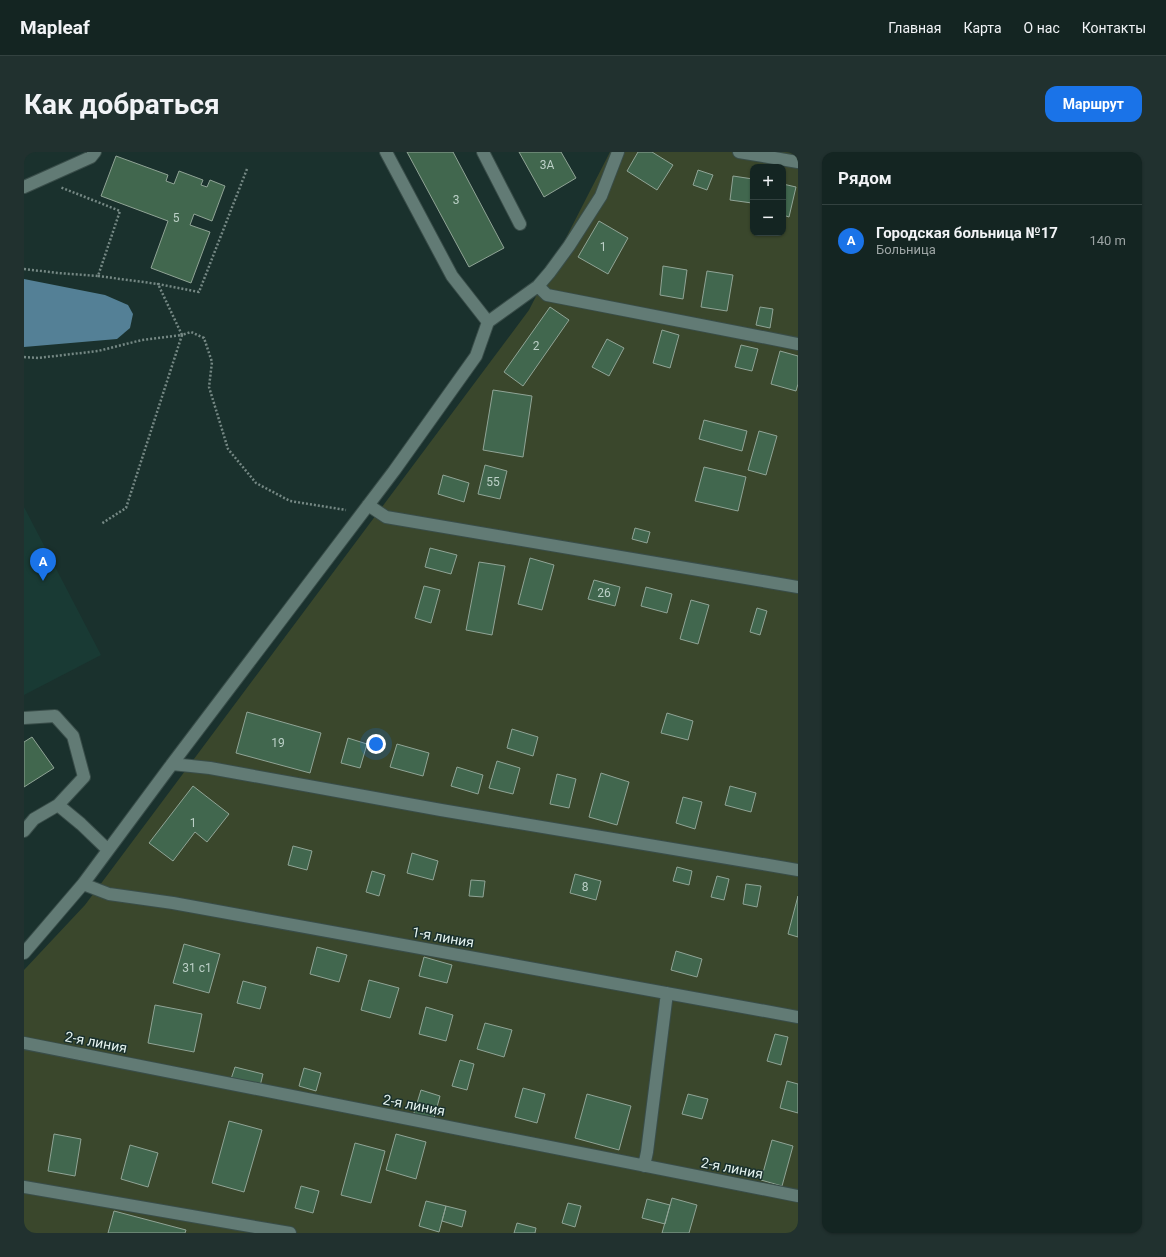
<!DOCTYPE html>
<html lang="ru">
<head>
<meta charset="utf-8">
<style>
	body { margin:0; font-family:Roboto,sans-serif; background:#21312f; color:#f1f3f6 }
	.controls { position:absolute; right:12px; top:12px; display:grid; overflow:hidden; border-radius:8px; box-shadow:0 1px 3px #0004 }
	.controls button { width:36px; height:36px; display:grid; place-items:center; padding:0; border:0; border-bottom:1px solid #334240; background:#142522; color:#f1f3f6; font:20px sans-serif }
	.you { position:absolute; left:352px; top:592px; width:14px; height:14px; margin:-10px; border:3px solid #fff; border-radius:50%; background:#1a73e8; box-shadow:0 0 0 6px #1a73e833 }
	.badge { display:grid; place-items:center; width:26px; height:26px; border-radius:50%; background:#1a73e8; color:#fff; font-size:13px; font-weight:700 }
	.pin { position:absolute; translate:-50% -33px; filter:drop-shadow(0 1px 2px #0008) }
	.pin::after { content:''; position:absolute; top:21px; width:14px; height:12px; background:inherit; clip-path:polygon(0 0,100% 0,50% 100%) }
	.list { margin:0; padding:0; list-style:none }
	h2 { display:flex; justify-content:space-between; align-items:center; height:52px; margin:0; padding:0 16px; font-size:17px }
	h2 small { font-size:13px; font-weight:400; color:#9da5a5 }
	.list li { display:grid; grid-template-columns:26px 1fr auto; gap:12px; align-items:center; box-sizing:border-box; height:72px; padding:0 16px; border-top:1px solid #334240 }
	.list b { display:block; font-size:15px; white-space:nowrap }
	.list p { margin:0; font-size:13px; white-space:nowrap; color:#9da5a5 }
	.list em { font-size:13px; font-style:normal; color:#9da5a5 }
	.map { position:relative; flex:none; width:774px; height:1081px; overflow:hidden; border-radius:12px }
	header { display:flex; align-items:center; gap:24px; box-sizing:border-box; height:56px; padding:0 20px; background:#142522; border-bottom:1px solid #334240 }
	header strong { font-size:19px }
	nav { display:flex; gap:22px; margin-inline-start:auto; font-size:14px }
	.intro { display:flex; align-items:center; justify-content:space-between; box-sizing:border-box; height:96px; padding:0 24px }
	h1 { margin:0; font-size:28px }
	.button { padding:10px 18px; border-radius:12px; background:#1a73e8; color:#fff; font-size:14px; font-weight:700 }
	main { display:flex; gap:24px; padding:0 24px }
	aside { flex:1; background:#142522; border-radius:12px; box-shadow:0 1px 3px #0004 }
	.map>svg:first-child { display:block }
	.built { fill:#193a34 }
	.green { fill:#3a472c; fill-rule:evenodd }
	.water { fill:#548096 }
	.building { fill:#41674e; stroke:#90a496 }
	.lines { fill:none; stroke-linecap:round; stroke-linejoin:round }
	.minor-casing { stroke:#394d49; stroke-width:14 }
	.path { stroke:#758884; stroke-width:2.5; stroke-dasharray:2 2; stroke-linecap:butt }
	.minor { stroke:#627b75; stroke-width:12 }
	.labels { text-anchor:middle; stroke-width:3; stroke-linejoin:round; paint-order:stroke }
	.number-label { font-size:12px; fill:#bcd0c7 }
	.street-label { font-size:14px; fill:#e5f3ef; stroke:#1a312d }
</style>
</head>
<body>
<header>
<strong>Mapleaf</strong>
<nav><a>Главная</a><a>Карта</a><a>О нас</a><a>Контакты</a></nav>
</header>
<div class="intro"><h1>Как добраться</h1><a class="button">Маршрут</a></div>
<main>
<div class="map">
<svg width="774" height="1081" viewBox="0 0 774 1081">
	<rect width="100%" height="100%" fill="#1a312d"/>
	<path class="built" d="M0 355 77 503 0 543Z"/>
	<path class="green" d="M586 0H774V1081H0V818L61 753 505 158ZM729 15H759V81H729Z"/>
	<path class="water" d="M0 127 81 143 104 153 109 162 106 176 93 187 0 195Z"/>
	<path class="building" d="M383 0H429L480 96 445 115Z
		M495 0H537L552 26 520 45Z
		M614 0H628L649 13 633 38 603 19Z
		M92 4 144 23 142 29 150 32 155 19 179 28 177 33 183 35 186 28 201 34 188 69 170 62 166 73 186 80 167 131 127 116 144 69 77 44Z
		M674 18 689 23 683 38 669 33Z
		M709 24 729 27 728 51 706 48Z
		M759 32 772 35 765 65 759 63Z
		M575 69 604 86 584 122 554 105Z
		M639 114 663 118 659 147 636 143Z
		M683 119 709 123 703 159 677 155Z
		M526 155 545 168 499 234 480 220Z
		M736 155 749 157 746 176 732 173Z
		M638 178 655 183 646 216 629 211Z
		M583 187 600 196 585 224 568 215Z
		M717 193 734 197 728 219 711 215Z
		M756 199 774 204V232L772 239 747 232Z
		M469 238 508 244 499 305 459 298Z
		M680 268 723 279 718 299 675 287Z
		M735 279 753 284 742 323 724 318Z
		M461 313 483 319 476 347 454 342Z
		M680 315 722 325 714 359 671 349Z
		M419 323 445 331 440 350 414 342Z
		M611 376 626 380 623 391 608 387Z
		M406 396 433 403 427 422 401 415Z
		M506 406 530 413 518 458 494 452Z
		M455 410 481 414 468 483 442 478Z
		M570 428 596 435 591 454 564 447Z
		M400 434 416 438 407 471 391 466Z
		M622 435 648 442 643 461 617 454Z
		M667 448 685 453 674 492 656 487Z
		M733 456 743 459 736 483 726 480Z
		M223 560 297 581 286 621 212 601Z
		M643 561 669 569 664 588 637 581Z
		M488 577 514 585 509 604 483 596Z
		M8 585 30 616 0 635V590Z
		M324 586 343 592 336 616 317 611Z
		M373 592 405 601 399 624 366 615Z
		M473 609 496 616 489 642 465 636Z
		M433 615 459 623 454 642 427 634Z
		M577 621 605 630 593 673 565 665Z
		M533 622 552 627 545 656 526 652Z
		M169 634 205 662 183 690 171 680 149 709 125 691Z
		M706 634 732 641 727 660 701 653Z
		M659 645 678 650 671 677 652 671Z
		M269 694 288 699 283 718 264 713Z
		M388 701 414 709 409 728 383 721Z
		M653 715 668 719 665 733 649 729Z
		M348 719 361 723 355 744 342 740Z
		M551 722 577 729 572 748 546 741Z
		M693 724 705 727 700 748 687 745Z
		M447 728 461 729 459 745 445 744Z
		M722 732 737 734 733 755 719 752Z
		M774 744V785L764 782Z
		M160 792 196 802 185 841 149 831Z
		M293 795 323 803 315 830 286 822Z
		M652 799 678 807 673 825 647 818Z
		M400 805 428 813 423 831 395 824Z
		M345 828 375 836 366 866 337 858Z
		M219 829 242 835 236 857 213 851Z
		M131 853 178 862 170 900 124 891Z
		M402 855 429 863 422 889 395 882Z
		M461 871 488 878 480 905 453 897Z
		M751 882 764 885 757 913 743 909Z
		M436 908 450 912 443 938 428 934Z
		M211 915 239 922 236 934 207 927Z
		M280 916 297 921 292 939 275 934Z
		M763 929 774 932V961L756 956Z
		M499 936 521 942 513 971 491 965Z
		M397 938 416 944 409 970 389 964Z
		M563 942 607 954 595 998 551 986Z
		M664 942 684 947 678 967 658 962Z
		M205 969 238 978 220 1040 188 1031Z
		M30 982 57 987 51 1024 24 1019Z
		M372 982 402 990 392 1027 362 1018Z
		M748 988 769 994 758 1034 737 1028Z
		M331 991 361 999 347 1051 317 1043Z
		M106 993 134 1001 124 1035 97 1027Z
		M277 1034 295 1039 289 1061 271 1056Z
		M648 1046 673 1053 665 1081H638Z
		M623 1047 646 1053 641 1072 618 1066Z
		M402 1049 422 1054 415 1080 395 1074Z
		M544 1051 557 1054 551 1075 538 1071Z
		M422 1054 442 1059 438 1075 418 1069Z
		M90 1059 162 1078 161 1081H84Z
		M493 1071 512 1076 511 1081H490Z"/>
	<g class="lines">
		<defs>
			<path id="minor" d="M362 0 428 124 464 170 514 134 526 120 545 94 577 44 594 0
				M459 0 496 72
				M715 0 774 10
				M0 35 67 5 71 0
				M514 134 523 143 774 192
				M344 353 362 365 774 435
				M0 566 31 564 49 584 60 625 34 653
				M148 612 186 616 417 658 774 718
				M0 679 10 667 34 653 57 672 84 698
				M59 732 85 742 149 751 774 865
				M0 801 59 732 148 612 370 319 452 204 464 170
				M0 891 774 1044
				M620 1014 623 1000 643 841
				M0 1035 266 1081"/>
		</defs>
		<use href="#minor" class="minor-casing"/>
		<path class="path" d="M223 17 175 140 134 132 158 183 167 180 180 186 188 210 185 235 204 297 232 331 266 349 322 358
			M0 117 34 121 74 124 96 59 36 35
			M74 124 134 132
			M0 205 14 206 74 199 118 188 158 183 102 356 77 372"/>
		<use href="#minor" class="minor"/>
	</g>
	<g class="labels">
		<g class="number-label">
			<text x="523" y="17">3А</text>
			<text x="432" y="52">3</text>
			<text x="152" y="70">5</text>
			<text x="579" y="99">1</text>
			<text x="512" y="198">2</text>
			<text x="469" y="334">55</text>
			<text x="580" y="445">26</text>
			<text x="254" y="595">19</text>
			<text x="169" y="675">1</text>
			<text x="561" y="739">8</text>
			<text x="173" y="820">31 с1</text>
		</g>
		<g class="street-label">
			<text transform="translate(419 785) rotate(10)" y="5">1-я линия</text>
			<text transform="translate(72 890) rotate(11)" y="5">2-я линия</text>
			<text transform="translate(390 953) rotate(11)" y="5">2-я линия</text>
			<text transform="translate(708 1016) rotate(11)" y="5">2-я линия</text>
		</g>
	</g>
</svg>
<div class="controls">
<button>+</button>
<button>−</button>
</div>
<div class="you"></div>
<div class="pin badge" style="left:19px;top:429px">A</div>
</div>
<aside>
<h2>Рядом<small></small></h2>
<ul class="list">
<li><span class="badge">A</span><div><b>Городская больница №17</b><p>Больница</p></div><em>140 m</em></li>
</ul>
</aside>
</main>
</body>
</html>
